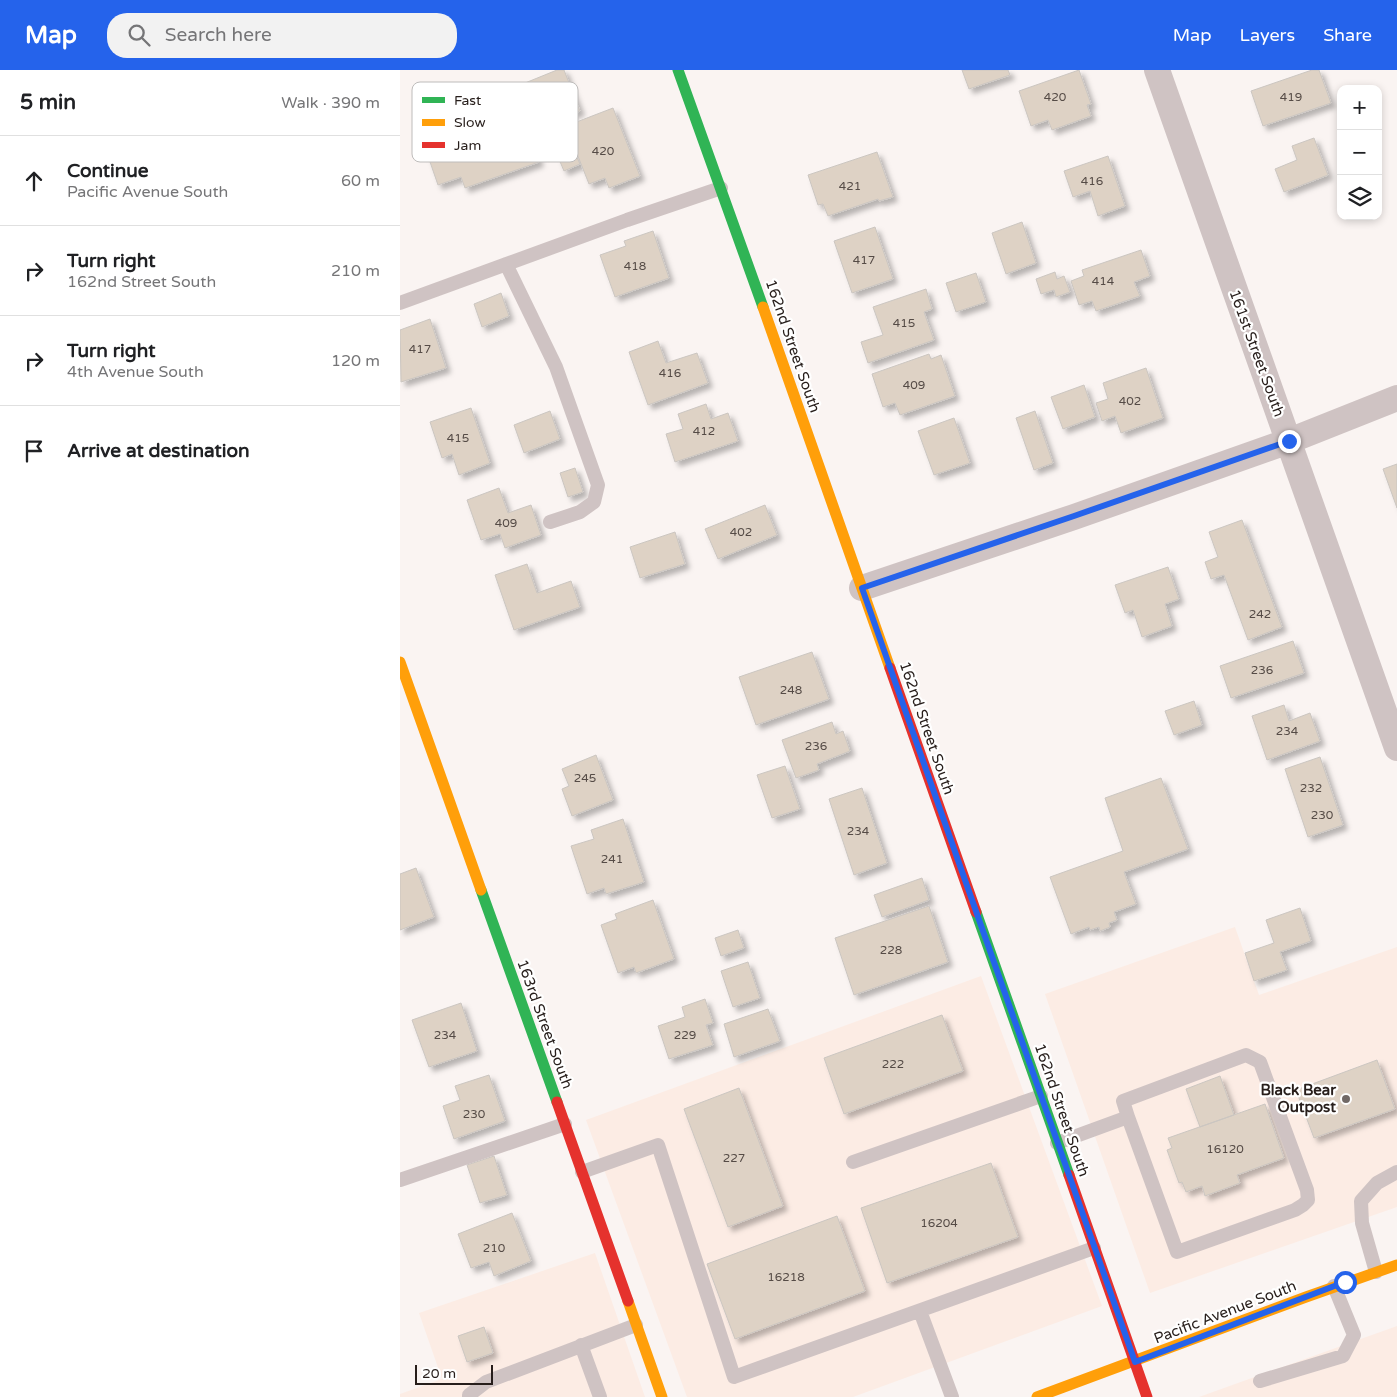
<!DOCTYPE html>
<html lang="en">
<head>
<meta charset="utf-8">
<style>
	body { margin:0; font-family:"Varela Round",sans-serif; background:#f2f2f2; color:#202124 }
	.controls { position:absolute; right:15px; top:15px; display:grid; overflow:hidden; border-radius:10px; box-shadow:0 2px 8px #0003 }
	.controls button { width:45px; height:45px; display:grid; place-items:center; padding:0; border:0; border-bottom:1px solid #e0e0e0; background:#fff; color:#202124; font:25px sans-serif }
	.scale { position:absolute; left:15px; bottom:12px; width:78px; box-sizing:border-box; padding-left:5px; border:2px solid #271e1b; border-top:0; font-size:14px; line-height:18px; white-space:nowrap; color:#271e1b; -webkit-text-stroke:4px #fff; paint-order:stroke }
	.stop { position:absolute; width:15px; height:15px; margin:-11px; border:4px solid #2563eb; border-radius:50%; background:#fff }
	.stop.end { background:#2563eb; border-color:#fff; box-shadow:0 1px 5px #0008 }
	.list { margin:0; padding:0; list-style:none }
	h2 { display:flex; justify-content:space-between; align-items:center; height:65px; margin:0; padding:0 20px; font-size:21px }
	h2 small { font-size:16px; font-weight:400; color:#757577 }
	.list li { display:grid; grid-template-columns:32px 1fr auto; gap:15px; align-items:center; box-sizing:border-box; height:90px; padding:0 20px; border-top:1px solid #e0e0e0 }
	.list b { display:block; font-size:19px; white-space:nowrap }
	.list p { margin:0; font-size:16px; white-space:nowrap; color:#757577 }
	.list em { font-size:16px; font-style:normal; color:#757577 }
	.icon { flex:none; width:28px; height:28px; fill:none; stroke:currentColor; stroke-width:2; stroke-linecap:round; stroke-linejoin:round }
	.map { position:relative; flex:none; width:997px; height:1327px; overflow:hidden }
	header { display:flex; align-items:center; gap:30px; box-sizing:border-box; height:70px; padding:0 25px; background:#2563eb; color:#fff }
	header strong { font-size:24px }
	nav { display:flex; gap:28px; margin-inline-start:auto; font-size:18px }
	.search { width:350px; height:45px; background:#f2f2f2; display:flex; align-items:center; gap:12px; box-sizing:border-box; padding:0 18px; border-radius:20px; color:#757577; font-size:19px }
	main { display:flex }
	aside { flex:1; background:#fff }
	.map>svg:first-child { display:block }
	.built { fill:#fcece4 }
	.building { fill:#ded2c5; stroke:#cbc6c1; filter:url(#shadow) }
	.lines { fill:none; stroke-linecap:round; stroke-linejoin:round }
	.lane { stroke:#cfc3c3; stroke-width:14 }
	.street { stroke:#cfc3c3; stroke-width:26 }
	.fast { stroke:#30b455; stroke-width:11 }
	.slow { stroke:#ff9f0a; stroke-width:11 }
	.jam { stroke:#e5322d; stroke-width:11 }
	.route { stroke:#2563eb; stroke-width:6 }
	.poi-dot { fill:#716966; stroke:#fff; stroke-width:2 }
	.labels { text-anchor:middle; stroke-width:4.5; stroke-linejoin:round; paint-order:stroke }
	.number-label { font-size:12px; fill:#554b46 }
	.street-label { font-size:15px; fill:#271e1b; stroke:#fff }
	.poi-label { font-size:15px; font-weight:bold; fill:#271e1b; stroke:#fff; text-anchor:end }
	.key { fill:#fff; stroke:#bebcbb; stroke-width:1 }
	.key-label { font-size:14px; fill:#271e1b }
</style>
</head>
<body>
<header>
<strong>Map</strong>
<div class="search"><svg class="icon" aria-label="search" viewBox="0 0 24 24"><circle cx="10" cy="10" r="6"/><path d="M15 15l6 6"/></svg>Search here</div>
<nav><a>Map</a><a>Layers</a><a>Share</a></nav>
</header>
<main>
<aside>
<h2>5 min<small>Walk · 390 m</small></h2>
<ul class="list">
<li><svg class="icon" aria-label="ahead" viewBox="0 0 24 24"><path d="M12 20V5M6 11l6-6 6 6"/></svg><div><b>Continue</b><p>Pacific Avenue South</p></div><em>60 m</em></li>
<li><svg class="icon" aria-label="right" viewBox="0 0 24 24"><path d="M7 20v-9h11M14 6l5 5-5 5"/></svg><div><b>Turn right</b><p>162nd Street South</p></div><em>210 m</em></li>
<li><svg class="icon" aria-label="right" viewBox="0 0 24 24"><path d="M7 20v-9h11M14 6l5 5-5 5"/></svg><div><b>Turn right</b><p>4th Avenue South</p></div><em>120 m</em></li>
<li><svg class="icon" aria-label="arrive" viewBox="0 0 24 24"><path d="M6 21V4h12l-3 4 3 4H6"/></svg><div><b>Arrive at destination</b></div></li>
</ul>
</aside>
<div class="map">
<svg width="997" height="1327" viewBox="0 0 997 1327">
	<defs>
		<filter id="shadow"><feDropShadow dx="4.5" dy="4.5" stdDeviation="2.5" flood-color="#0004"/></filter>
	</defs>
	<rect width="100%" height="100%" fill="#faf4f2"/>
	<path class="built" d="M835 857 859 925 997 877V1137L750 1223 645 924Z
		M581 906 702 1236 453 1327H287L186 1050Z
		M195 1183 245 1327H0V1324L42 1309 19 1243Z
		M997 1256V1327H799Z"/>
	<path class="building" d="M157 0H164L180 41 135 59 122 27 129 24 125 13Z
		M562 0H608L610 5 569 19Z
		M679 0 691 34 687 35 691 46 652 60 648 50 631 56 619 21Z
		M912 0H919L931 33 863 56 851 21Z
		M117 29 139 92 65 118 61 107 38 115 20 63Z
		M213 38 240 106 209 118 205 108 189 114 166 56Z
		M914 68 928 105 884 122 875 99 897 90 892 76Z
		M174 81 180 94 164 101 158 87Z
		M477 82 493 127 479 131 478 129 428 146 423 134 418 135 408 105Z
		M708 86 725 136 698 146 690 121 673 127 664 101Z
		M622 152 636 193 606 204 592 163Z
		M475 157 493 209 452 223 434 171Z
		M253 161 269 208 215 227 200 185 226 176 224 171Z
		M741 180 750 206 734 212 740 226 696 241 692 231 679 235 671 211 684 206 682 200Z
		M655 202 657 209 664 206 670 222 656 227 654 220 641 224 636 209Z
		M576 203 586 232 556 242 546 213Z
		M526 219 532 239 524 242 534 270 468 293 461 272 483 265 473 237Z
		M101 223 109 246 82 257 74 234Z
		M30 249 46 298 1 312 0 260Z
		M258 271 266 293 297 283 308 313 248 335 229 282Z
		M529 284 531 289 541 285 555 326 500 345 495 333 483 337 472 304Z
		M746 298 763 348 721 363 715 346 702 351 696 333 708 329 703 313Z
		M684 315 695 347 663 359 651 327Z
		M306 334 311 349 328 343 338 371 275 392 266 364 283 359 278 344Z
		M71 338 90 393 59 405 52 384 42 388 30 352Z
		M150 341 160 369 124 383 114 355Z
		M635 341 653 393 634 400 616 348Z
		M554 348 570 393 534 405 518 361Z
		M997 394V438L983 399Z
		M175 398 183 422 168 427 160 403Z
		M99 418 108 443 131 435 141 465 105 478 100 464 81 470 67 430Z
		M365 435 377 465 318 489 305 459Z
		M842 450 882 557 848 570 824 505 811 509 805 492 818 487 809 462Z
		M275 462 285 494 240 508 230 477Z
		M127 494 137 523 171 511 180 537 114 560 95 505Z
		M768 497 779 529 765 534 772 556 742 567 733 540 725 543 715 515Z
		M893 571 904 603 831 628 820 596Z
		M412 582 429 629 356 655 339 607Z
		M794 631 802 655 774 665 765 641Z
		M884 635 889 651 910 643 920 671 867 690 852 646Z
		M432 652 436 664 443 661 450 681 417 694 419 700 396 708 382 670Z
		M196 685 213 730 172 746 162 719 169 716 162 699Z
		M920 687 943 755 908 767 885 699Z
		M385 696 400 739 372 748 357 705Z
		M761 708 788 779 724 802 736 834 714 842 717 850 709 853 710 857 700 861 699 857 690 860 689 857 671 864 650 807 723 781 705 728Z
		M462 718 487 793 454 805 429 729Z
		M223 749 244 812 206 824 204 818 187 824 171 776 194 769 191 760Z
		M16 798 34 847 0 860V804Z
		M522 808 529 830 482 847 474 825Z
		M253 830 274 889 236 903 234 897 218 903 201 855 217 849 215 844Z
		M529 836 548 892 454 925 435 868Z
		M900 838 911 871 880 882 887 900 854 911 845 883 874 873 866 850Z
		M338 860 344 878 321 886 315 868Z
		M348 892 360 928 333 937 321 901Z
		M305 929 313 953 306 955 313 975 269 989 258 956 285 947 282 937Z
		M61 933 77 981 29 997 12 950Z
		M368 939 380 971 334 987 324 954Z
		M542 945 563 1001 444 1044 424 988Z
		M977 990 995 1039 914 1068 896 1020Z
		M89 1005 105 1051 54 1069 43 1036 60 1030 55 1016Z
		M820 1006 834 1045 800 1057 786 1019Z
		M339 1018 383 1136 328 1157 284 1039Z
		M865 1034 884 1088 837 1105 840 1113 805 1126 802 1116 786 1122 782 1112 779 1113 767 1080 772 1078 768 1068Z
		M94 1086 107 1125 80 1133 67 1095Z
		M591 1093 618 1167 487 1213 461 1138Z
		M112 1143 131 1191 94 1206 89 1192 71 1198 58 1164Z
		M437 1146 465 1221 335 1269 307 1194Z
		M84 1257 93 1283 67 1292 58 1266Z"/>
	<g class="lines">
		<path class="lane" d="M106 194 156 297 198 415 194 432 180 442 150 452
			M0 233 227 150 321 118
			M657 1073 728 1047 777 1182 895 1140 903 1135 908 1130 907 1120 860 992 846 985 723 1031 728 1047
			M453 1092 641 1026
			M182 1102 258 1075 334 1307 694 1178
			M0 1110 165 1054
			M976 1202 962 1153 961 1131 977 1113 997 1102
			M520 1241 552 1327
			M181 1275 200 1327
			M860 1311 943 1286 954 1265 934 1216
			M69 1327V1325L86 1312 236 1255"/>
		<path class="street" d="M757 0 997 678
			M462 518 674 447 889 371 997 328"/>
		<path class="fast" d="M278 0 363 237
			M81 820 157 1032
			M576 842 669 1105"/>
		<path class="slow" d="M363 237 490 598
			M0 592 81 820
			M228 1231 262 1327
			M637 1327 906 1227 997 1195"/>
		<path class="jam" d="M490 598 576 842
			M157 1032 228 1231
			M669 1105 747 1327"/>
	</g>
	<g class="lines">
		<path class="route" d="M889 371 674 446 462 518 735 1292 945 1212"/>
	</g>
	<circle class="poi-dot" cx="946" cy="1029" r="5"/>
	<g class="labels">
		<g class="number-label">
			<text x="655" y="31">420</text>
			<text x="891" y="31">419</text>
			<text x="203" y="85">420</text>
			<text x="692" y="115">416</text>
			<text x="450" y="120">421</text>
			<text x="464" y="194">417</text>
			<text x="235" y="200">418</text>
			<text x="703" y="215">414</text>
			<text x="504" y="257">415</text>
			<text x="20" y="283">417</text>
			<text x="270" y="307">416</text>
			<text x="514" y="319">409</text>
			<text x="730" y="335">402</text>
			<text x="304" y="365">412</text>
			<text x="58" y="372">415</text>
			<text x="106" y="457">409</text>
			<text x="341" y="466">402</text>
			<text x="860" y="548">242</text>
			<text x="862" y="604">236</text>
			<text x="391" y="624">248</text>
			<text x="887" y="665">234</text>
			<text x="416" y="680">236</text>
			<text x="185" y="712">245</text>
			<text x="911" y="722">232</text>
			<text x="922" y="749">230</text>
			<text x="458" y="765">234</text>
			<text x="212" y="793">241</text>
			<text x="491" y="884">228</text>
			<text x="45" y="969">234</text>
			<text x="285" y="969">229</text>
			<text x="493" y="998">222</text>
			<text x="74" y="1048">230</text>
			<text x="825" y="1083">16120</text>
			<text x="334" y="1092">227</text>
			<text x="539" y="1157">16204</text>
			<text x="94" y="1182">210</text>
			<text x="386" y="1211">16218</text>
		</g>
		<g class="street-label">
			<text transform="translate(393 276) rotate(71)" y="5">162nd Street South</text>
			<text transform="translate(857 283) rotate(70)" y="5">161st Street South</text>
			<text transform="translate(527 658) rotate(71)" y="5">162nd Street South</text>
			<text transform="translate(145 954) rotate(70)" y="5">163rd Street South</text>
			<text transform="translate(662 1040) rotate(71)" y="5">162nd Street South</text>
			<text transform="translate(825 1242) rotate(-21)" y="5">Pacific Avenue South</text>
		</g>
		<g class="poi-label">
			<text x="936" y="1025">Black Bear<tspan x="936" dy="17">Outpost</tspan></text>
		</g>
	</g>
	<rect x="12" y="12" width="166" height="80" rx="8" class="key"/>
	<rect x="22" y="27" width="23" height="6" fill="#30b455"/>
	<rect x="22" y="49" width="23" height="7" fill="#ff9f0a"/>
	<rect x="22" y="72" width="23" height="6" fill="#e5322d"/>
	<g class="key-label">
		<text x="54" y="35">Fast</text>
		<text x="54" y="57">Slow</text>
		<text x="54" y="80">Jam</text>
	</g>
</svg>
<div class="controls">
<button>+</button>
<button>−</button>
<button><svg class="icon" aria-label="layers" viewBox="0 0 24 24"><path d="M12 4l9 5-9 5-9-5zM3 14l9 5 9-5"/></svg></button>
</div>
<div class="scale">20 m</div>
<div class="stop" style="left:945px;top:1212px"></div>
<div class="stop end" style="left:889px;top:371px"></div>
</div>
</main>
</body>
</html>
